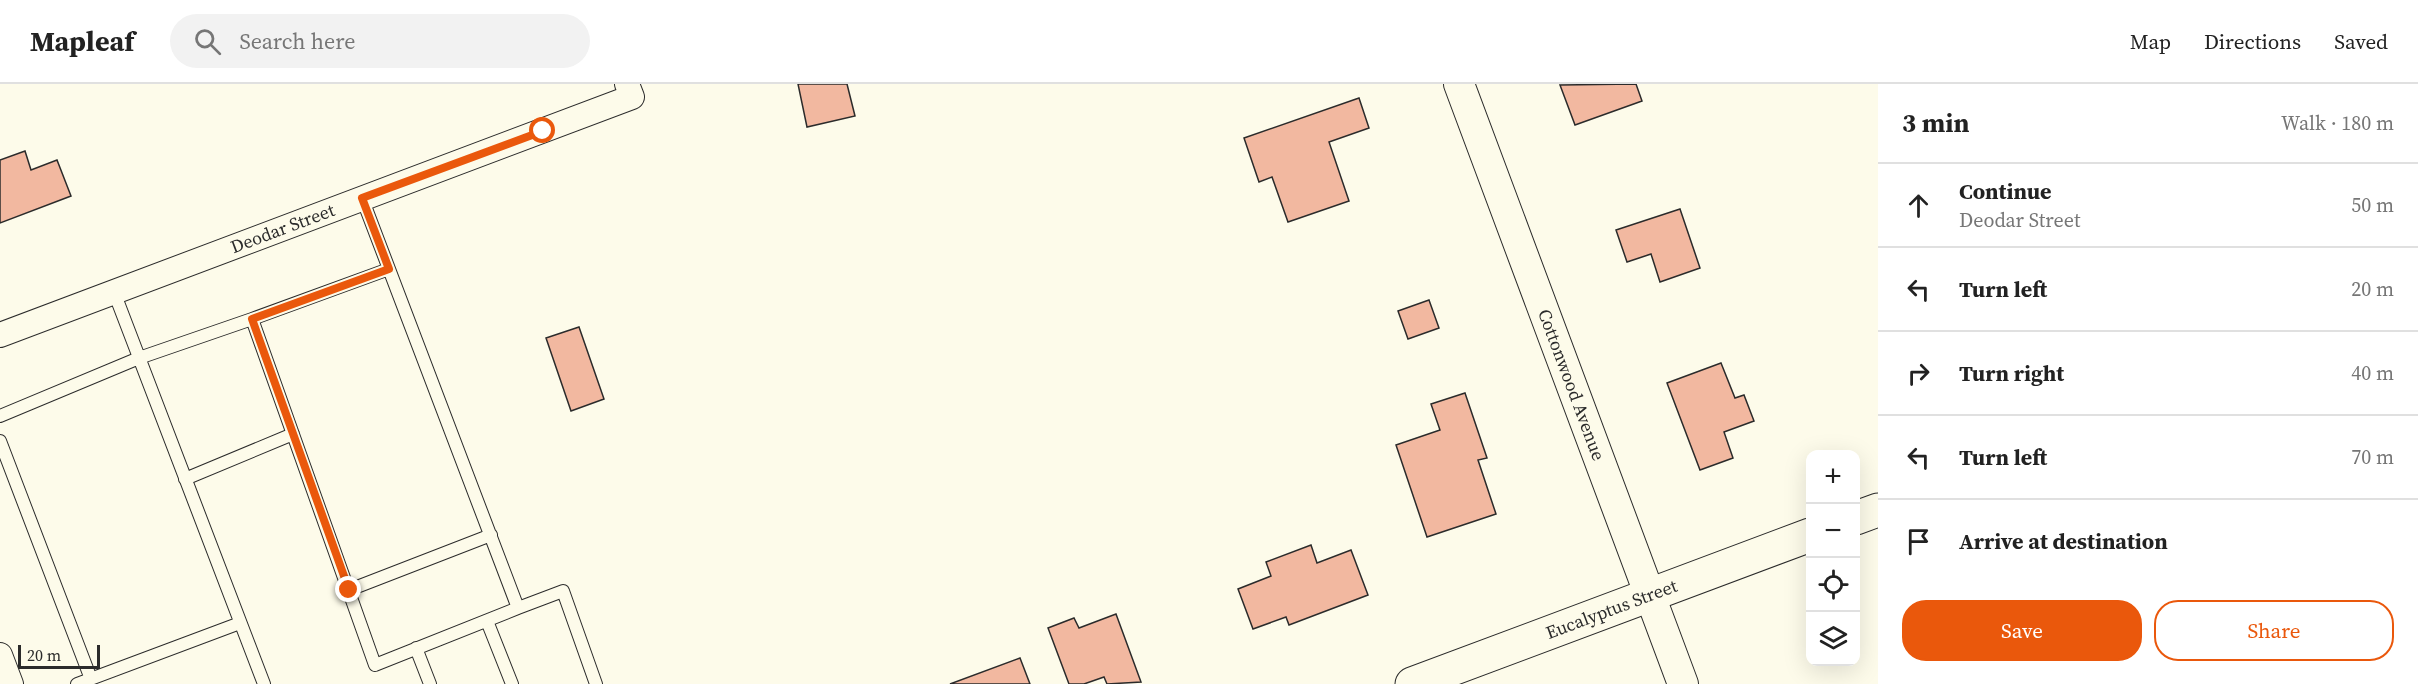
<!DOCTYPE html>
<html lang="en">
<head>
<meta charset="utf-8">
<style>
	body { margin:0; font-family:"Source Serif 4",serif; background:#f2f2f2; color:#222 }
	.controls { position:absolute; right:18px; bottom:18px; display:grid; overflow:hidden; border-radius:12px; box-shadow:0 6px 24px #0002 }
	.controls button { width:54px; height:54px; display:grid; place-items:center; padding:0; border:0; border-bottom:2px solid #e0e0e0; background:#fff; color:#222; font:30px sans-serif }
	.scale { position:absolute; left:18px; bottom:15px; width:82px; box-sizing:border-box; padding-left:6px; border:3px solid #2b2b2b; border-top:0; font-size:16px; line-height:21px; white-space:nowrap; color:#2b2b2b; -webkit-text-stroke:4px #fdfbea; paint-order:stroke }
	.stop { position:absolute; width:18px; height:18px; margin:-14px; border:4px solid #ea580c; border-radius:50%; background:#fff }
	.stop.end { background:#ea580c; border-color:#fff; box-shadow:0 2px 6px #0008 }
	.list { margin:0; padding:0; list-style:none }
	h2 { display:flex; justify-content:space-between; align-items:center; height:78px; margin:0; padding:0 24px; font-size:26px }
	h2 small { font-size:20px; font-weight:400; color:#767676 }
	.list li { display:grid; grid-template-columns:39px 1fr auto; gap:18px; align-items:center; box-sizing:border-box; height:84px; padding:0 24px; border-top:2px solid #e0e0e0 }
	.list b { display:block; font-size:22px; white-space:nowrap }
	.list p { margin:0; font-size:20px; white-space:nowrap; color:#767676 }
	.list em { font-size:20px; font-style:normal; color:#767676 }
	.actions { display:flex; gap:12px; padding:18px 24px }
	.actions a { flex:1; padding:14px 0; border:2px solid #ea580c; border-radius:24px; text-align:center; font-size:21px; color:#ea580c }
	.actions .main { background:#ea580c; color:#fff }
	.icon { flex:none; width:33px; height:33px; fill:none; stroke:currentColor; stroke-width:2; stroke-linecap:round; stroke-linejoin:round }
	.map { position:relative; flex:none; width:1878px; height:600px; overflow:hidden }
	header { display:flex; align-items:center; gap:36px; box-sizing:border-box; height:84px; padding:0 30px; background:#fff; border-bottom:2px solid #e0e0e0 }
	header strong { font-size:28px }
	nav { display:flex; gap:33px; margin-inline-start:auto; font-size:21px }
	.search { width:420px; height:54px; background:#f2f2f2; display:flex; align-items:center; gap:15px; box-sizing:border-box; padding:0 21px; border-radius:33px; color:#767676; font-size:22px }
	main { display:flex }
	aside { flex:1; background:#fff }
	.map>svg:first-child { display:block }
	.building { fill:#f2b8a0; stroke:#2b2b2b; stroke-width:1.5 }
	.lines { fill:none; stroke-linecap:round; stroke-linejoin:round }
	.service-casing { stroke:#2b2b2b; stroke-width:14 }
	.minor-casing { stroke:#2b2b2b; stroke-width:26 }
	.tertiary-casing { stroke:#2b2b2b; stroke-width:32 }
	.secondary-casing { stroke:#2b2b2b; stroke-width:35 }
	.service { stroke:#fdfbea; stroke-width:12 }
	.minor { stroke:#fdfbea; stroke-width:24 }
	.tertiary { stroke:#fdfbea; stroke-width:30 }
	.secondary { stroke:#fdfbea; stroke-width:33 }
	.route { stroke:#ea580c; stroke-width:8 }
	.labels { text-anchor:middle; stroke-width:4.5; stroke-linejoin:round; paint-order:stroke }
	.street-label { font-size:18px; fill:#2b2b2b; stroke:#fdfbea }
</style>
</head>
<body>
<header>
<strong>Mapleaf</strong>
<div class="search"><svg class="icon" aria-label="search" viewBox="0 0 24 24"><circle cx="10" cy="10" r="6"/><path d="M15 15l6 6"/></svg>Search here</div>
<nav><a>Map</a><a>Directions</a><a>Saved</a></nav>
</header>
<main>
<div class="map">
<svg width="1878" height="600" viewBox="0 0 1878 600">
	<rect width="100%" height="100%" fill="#fdfbea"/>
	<path class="building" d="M798 0H847L855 32 807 43Z
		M1636 0 1642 17 1575 41 1560 1Z
		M1359 14 1369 44 1329 58 1349 117 1288 138 1272 93 1259 98 1244 54Z
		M25 67 31 86 57 76 71 112 0 139V76Z
		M1680 125 1700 184 1660 198 1651 170 1627 178 1616 146Z
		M1429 216 1439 244 1408 255 1398 227Z
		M579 243 604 315 571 327 546 254Z
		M1721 279 1735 314 1744 311 1754 337 1724 348 1733 374 1700 386 1667 299Z
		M1465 309 1487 374 1478 376 1496 430 1427 453 1396 361 1440 346 1431 320Z
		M1311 461 1317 479 1351 466 1368 511 1289 541 1286 533 1253 545 1238 505 1271 492 1266 478Z
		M1116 530 1141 598 1107 600 1104 593 1084 600H1069L1048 544 1074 534 1079 544Z
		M1020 574 1030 600H950Z"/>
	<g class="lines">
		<defs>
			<path id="service" d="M114 208 264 600
				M252 235 389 185
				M0 332 139 274 252 235 375 581 518 524 362 114
				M0 357 91 595
				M185 395 293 350
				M349 506 491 451
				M518 524 563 507 596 600
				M487 537 512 600
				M416 564 430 600
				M77 600 240 539"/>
			<g id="minor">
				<path id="s1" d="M0 251 632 13 627 0"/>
				<path d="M0 571 11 600"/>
			</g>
			<g id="tertiary">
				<path id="s2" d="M1459 0 1683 600"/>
			</g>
			<g id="secondary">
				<path d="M1856 434 1878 426"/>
				<path id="s3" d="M1412 600 1810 451"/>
			</g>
		</defs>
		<use href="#service" class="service-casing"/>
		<use href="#minor" class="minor-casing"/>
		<use href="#tertiary" class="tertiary-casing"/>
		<use href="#secondary" class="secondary-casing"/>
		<use href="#service" class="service"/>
		<use href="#minor" class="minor"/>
		<use href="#tertiary" class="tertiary"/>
		<use href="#secondary" class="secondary"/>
	</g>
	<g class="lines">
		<path class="route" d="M349 506 252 235 389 185 362 114 543 47"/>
	</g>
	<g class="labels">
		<g class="street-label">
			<text dy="6" stroke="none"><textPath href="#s1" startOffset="302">Deodar Street</textPath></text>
			<text dy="6" stroke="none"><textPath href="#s2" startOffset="321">Cottonwood Avenue</textPath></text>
			<text dy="6" stroke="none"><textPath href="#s3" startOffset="213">Eucalyptus Street</textPath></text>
		</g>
	</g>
</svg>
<div class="controls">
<button>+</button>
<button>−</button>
<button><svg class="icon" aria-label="locate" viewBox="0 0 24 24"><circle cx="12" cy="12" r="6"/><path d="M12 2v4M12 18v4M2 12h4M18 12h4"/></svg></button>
<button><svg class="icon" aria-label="layers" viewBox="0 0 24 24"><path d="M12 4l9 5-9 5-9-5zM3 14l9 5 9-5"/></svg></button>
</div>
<div class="scale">20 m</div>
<div class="stop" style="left:543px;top:47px"></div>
<div class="stop end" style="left:349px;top:506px"></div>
</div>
<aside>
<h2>3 min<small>Walk · 180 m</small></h2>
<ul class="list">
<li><svg class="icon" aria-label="ahead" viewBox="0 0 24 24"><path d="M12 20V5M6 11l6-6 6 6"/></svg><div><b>Continue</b><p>Deodar Street</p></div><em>50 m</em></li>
<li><svg class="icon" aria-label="left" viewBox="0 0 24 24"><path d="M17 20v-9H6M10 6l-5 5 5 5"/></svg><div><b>Turn left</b></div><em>20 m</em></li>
<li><svg class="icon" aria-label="right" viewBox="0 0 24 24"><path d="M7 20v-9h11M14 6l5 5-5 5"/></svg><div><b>Turn right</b></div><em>40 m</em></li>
<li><svg class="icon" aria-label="left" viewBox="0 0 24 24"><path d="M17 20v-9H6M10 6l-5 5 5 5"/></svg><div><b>Turn left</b></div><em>70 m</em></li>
<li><svg class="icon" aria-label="arrive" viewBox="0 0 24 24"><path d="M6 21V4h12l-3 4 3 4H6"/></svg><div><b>Arrive at destination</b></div></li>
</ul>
<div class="actions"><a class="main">Save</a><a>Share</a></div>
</aside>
</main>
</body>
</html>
